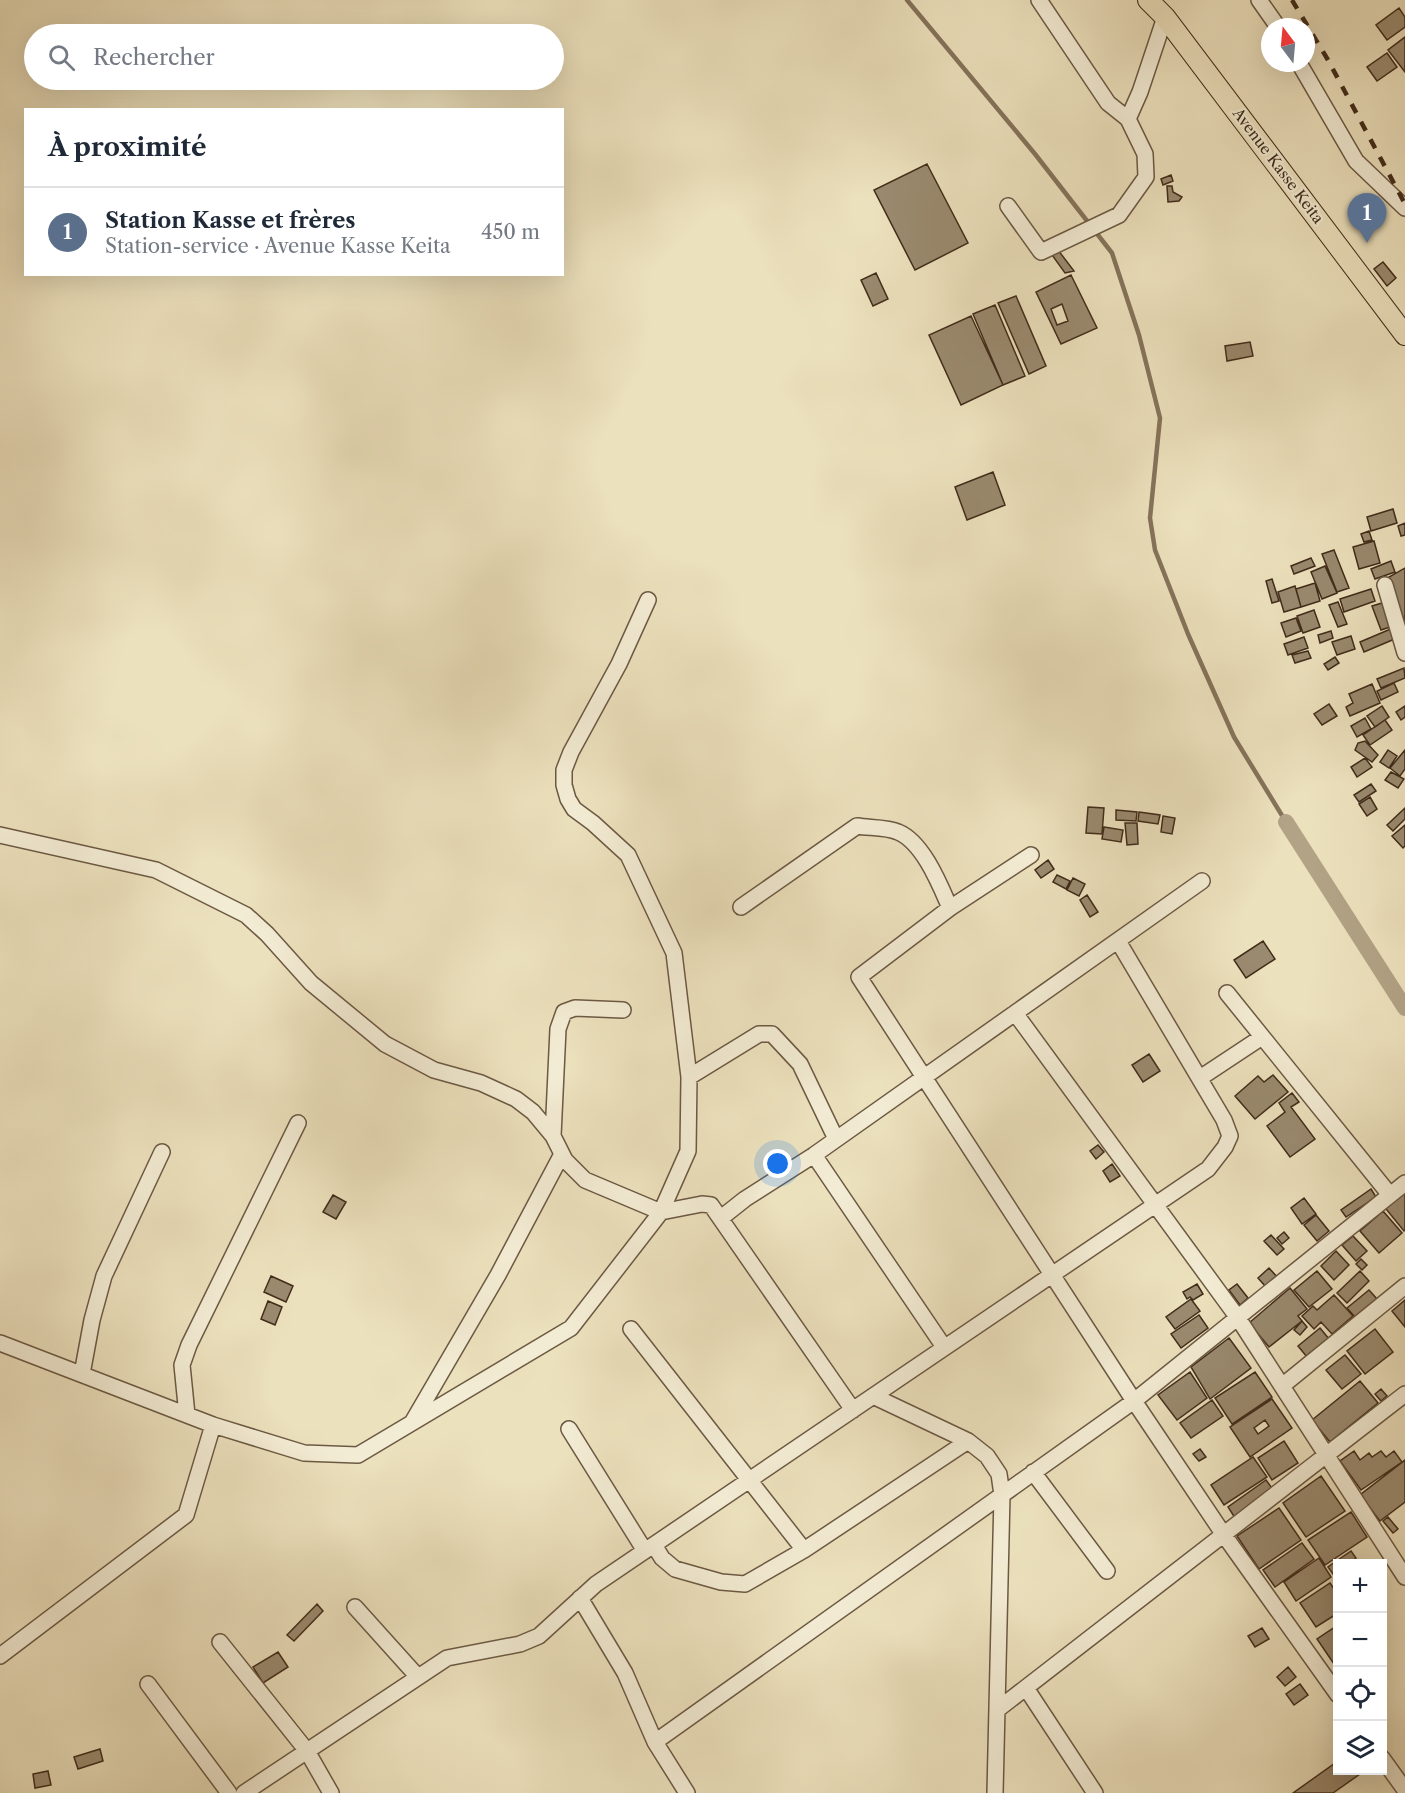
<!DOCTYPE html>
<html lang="fr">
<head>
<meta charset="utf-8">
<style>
	body { margin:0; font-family:"Libre Caslon Text",serif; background:#f2f2f3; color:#1f2937 }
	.controls { position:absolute; right:18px; bottom:18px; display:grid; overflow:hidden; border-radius:0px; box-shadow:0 6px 24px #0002 }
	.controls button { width:54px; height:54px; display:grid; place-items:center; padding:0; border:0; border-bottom:2px solid #e0e1e3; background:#fff; color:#1f2937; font:30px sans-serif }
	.compass { position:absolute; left:1261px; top:18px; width:54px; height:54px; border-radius:50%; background:#fff; box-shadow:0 6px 24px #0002; rotate:344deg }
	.you { position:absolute; left:778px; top:1164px; width:21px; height:21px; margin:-15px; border:4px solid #fff; border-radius:50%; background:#1a73e8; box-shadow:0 0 0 9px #1a73e833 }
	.badge { display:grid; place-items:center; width:39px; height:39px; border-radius:50%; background:#8f2418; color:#fff; font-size:20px; font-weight:700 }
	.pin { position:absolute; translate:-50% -50px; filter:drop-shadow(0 2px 3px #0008) }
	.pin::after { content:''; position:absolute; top:32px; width:21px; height:18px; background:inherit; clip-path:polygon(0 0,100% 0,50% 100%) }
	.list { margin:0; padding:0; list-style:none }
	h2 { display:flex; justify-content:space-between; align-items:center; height:78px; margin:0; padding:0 24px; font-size:26px }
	h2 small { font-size:20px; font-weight:400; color:#747a83 }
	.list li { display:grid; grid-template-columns:39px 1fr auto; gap:18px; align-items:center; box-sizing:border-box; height:90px; padding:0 24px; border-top:2px solid #e0e1e3 }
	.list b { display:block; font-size:22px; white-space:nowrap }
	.list p { margin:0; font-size:20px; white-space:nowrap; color:#747a83 }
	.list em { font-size:20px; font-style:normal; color:#747a83 }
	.icon { flex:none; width:33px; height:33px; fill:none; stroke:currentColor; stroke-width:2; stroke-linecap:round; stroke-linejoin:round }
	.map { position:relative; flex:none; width:1405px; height:1793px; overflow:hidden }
	.search { position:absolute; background:#fff; box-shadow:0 6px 24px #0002; left:24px; top:24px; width:540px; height:66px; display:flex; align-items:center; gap:15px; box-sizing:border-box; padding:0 21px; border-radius:33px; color:#747a83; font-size:22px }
	.panel { position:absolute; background:#fff; box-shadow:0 6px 24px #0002; left:24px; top:108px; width:540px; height:168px; border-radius:0px }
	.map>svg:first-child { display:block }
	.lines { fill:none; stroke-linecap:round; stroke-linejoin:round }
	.stream { stroke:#85735b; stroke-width:4.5 }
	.canal { stroke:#b2a386; stroke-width:16 }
	.building { fill:#9a8a6f; stroke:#412c1a; stroke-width:1.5; fill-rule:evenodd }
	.minor-casing { stroke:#6c5943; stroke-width:18 }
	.major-casing { stroke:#412c1a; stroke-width:22 }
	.minor { stroke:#f3ecd4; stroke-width:15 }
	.major { stroke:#ece1bd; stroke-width:20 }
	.rail { stroke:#412c1a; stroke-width:4.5; stroke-dasharray:10 10; stroke-linecap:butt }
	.labels { text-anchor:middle; stroke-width:4.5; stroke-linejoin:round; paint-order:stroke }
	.street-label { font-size:15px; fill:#412c1a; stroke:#f3ecd4 }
</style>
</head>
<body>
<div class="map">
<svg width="1405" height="1793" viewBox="0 0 1405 1793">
	<rect width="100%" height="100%" fill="#ece1bd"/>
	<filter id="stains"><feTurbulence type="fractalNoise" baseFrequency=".00333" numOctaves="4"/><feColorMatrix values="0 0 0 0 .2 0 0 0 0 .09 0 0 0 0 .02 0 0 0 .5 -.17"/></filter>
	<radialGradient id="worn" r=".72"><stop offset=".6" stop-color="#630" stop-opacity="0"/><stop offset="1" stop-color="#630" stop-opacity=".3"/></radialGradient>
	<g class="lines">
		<path class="stream" d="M907 0 1035 154 1112 253 1139 335 1160 418 1150 518 1155 550 1188 634 1234 737 1286 822"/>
		<path class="canal" d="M1286 822 1405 1008"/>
	</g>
	<path class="building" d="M1399 8 1405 17V27L1387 40 1376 25Z
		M1405 37V72L1388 50Z
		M1387 53 1397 67 1377 81 1367 67Z
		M927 164 968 243 915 270 874 190Z
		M1171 175 1173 181 1163 185 1161 179Z
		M1167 186H1172L1173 192 1182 197 1179 201 1168 202Z
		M1058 250 1074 271 1065 273 1052 255Z
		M1383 262 1396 278 1387 286 1374 269Z
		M876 273 888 299 873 306 861 280Z
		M1071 275 1097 328 1061 344 1036 292ZM1062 304 1068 321 1057 325 1051 309Z
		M1016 296 1046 366 1029 374 998 303Z
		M995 305 1025 376 1003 385 973 314Z
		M971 316 1003 385 961 405 929 335Z
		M1250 342 1253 356 1227 361 1225 346Z
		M993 472 1005 505 967 520 955 487Z
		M1393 509 1397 523 1371 531 1367 517Z
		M1405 523V535L1401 536 1398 526Z
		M1369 531 1372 540 1364 542 1361 534Z
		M1374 541 1380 563 1359 569 1353 547Z
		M1334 550 1349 588 1337 592 1322 554Z
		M1311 558 1315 566 1294 574 1291 566Z
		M1391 561 1395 572 1375 579 1371 569Z
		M1325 566 1337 593 1322 599 1311 572Z
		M1405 568V623L1389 577Z
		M1272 579 1279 601 1272 603 1266 581Z
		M1315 583 1320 601 1301 607 1296 589Z
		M1295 586 1301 607 1284 612 1278 592Z
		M1371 589 1375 601 1344 612 1340 599Z
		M1338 602 1347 624 1338 627 1329 605Z
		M1382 603 1390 627 1381 630 1372 606Z
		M1314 610 1320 627 1303 633 1297 616Z
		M1296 618 1301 631 1286 637 1281 623Z
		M1393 628 1397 638 1364 652 1360 642Z
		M1331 631 1333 638 1320 643 1318 635Z
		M1351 636 1355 649 1337 655 1332 642Z
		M1304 637 1308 648 1288 655 1284 644Z
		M1308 651 1311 658 1295 663 1292 655Z
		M1335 657 1339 663 1328 670 1324 664Z
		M1404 668 1405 678 1381 688 1377 679Z
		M1394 683 1398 692 1381 700 1377 691Z
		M1372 684 1380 703 1350 716 1346 707 1353 703 1349 694Z
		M1329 704 1337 716 1322 725 1314 714Z
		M1382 706 1389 717 1375 727 1367 716Z
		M1405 706V717L1401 720 1396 712Z
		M1365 718 1371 729 1357 737 1351 726Z
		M1385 720 1392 730 1370 745 1363 735Z
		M1365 741 1378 755 1372 762 1355 750 1358 743Z
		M1388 750 1397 756 1389 768 1380 762Z
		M1405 750V769L1400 776 1390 768Z
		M1365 758 1372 767 1357 777 1351 767Z
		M1391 772 1404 779 1398 788 1385 780Z
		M1371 784 1376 791 1359 802 1354 795Z
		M1370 797 1377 809 1367 816 1359 804Z
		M1088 807 1104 808 1102 834 1086 833Z
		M1405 808V819L1393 831 1387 825Z
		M1116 810 1137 812 1136 821 1116 820Z
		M1139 812 1160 815 1158 824 1138 821Z
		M1163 816 1175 818 1172 834 1161 832Z
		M1125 823H1137L1138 844 1127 845Z
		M1405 825V846L1403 848 1392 836Z
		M1104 827 1123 830 1121 842 1102 839Z
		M1048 860 1054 869 1041 878 1035 870Z
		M1057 875 1070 881 1066 889 1053 882Z
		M1073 878 1085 884 1079 896 1067 890Z
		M1087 895 1098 912 1090 917 1080 900Z
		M1263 941 1275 959 1246 978 1234 960Z
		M1149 1054 1160 1071 1143 1082 1132 1065Z
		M1273 1075 1288 1092 1255 1119 1235 1096 1258 1076 1264 1082Z
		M1292 1093 1299 1102 1291 1107 1315 1139 1290 1157 1267 1126 1285 1112 1279 1103Z
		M1098 1145 1104 1152 1096 1159 1090 1151Z
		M1112 1164 1120 1176 1110 1182 1103 1171Z
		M1371 1189 1376 1197 1346 1217 1341 1210Z
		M1405 1191V1230L1404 1231 1382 1204Z
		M333 1195 346 1202 336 1219 323 1212Z
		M1304 1198 1316 1214 1302 1224 1291 1208Z
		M1383 1211 1402 1233 1379 1253 1360 1231Z
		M1316 1215 1329 1231 1317 1241 1304 1225Z
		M1284 1232 1289 1238 1282 1244 1277 1238Z
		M1271 1235 1284 1249 1277 1255 1264 1241Z
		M1353 1236 1367 1251 1356 1261 1342 1245Z
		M1336 1251 1349 1265 1334 1280 1321 1266Z
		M1361 1259 1367 1265 1362 1270 1356 1264Z
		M1269 1268 1278 1278 1266 1287 1258 1278Z
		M1317 1271 1332 1289 1309 1307 1294 1290Z
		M1360 1271 1369 1281 1347 1303 1337 1293Z
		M271 1276 293 1286 286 1302 264 1292Z
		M1197 1284 1203 1294 1193 1300 1190 1297 1187 1299 1183 1292Z
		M1237 1284 1248 1298 1240 1305 1229 1290Z
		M1290 1288 1307 1309 1298 1316 1302 1321 1269 1347 1249 1323Z
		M1369 1290 1377 1299 1355 1317 1347 1308Z
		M1334 1295 1353 1316 1332 1334 1321 1322 1314 1329 1302 1316 1313 1306 1317 1310Z
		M1191 1299 1200 1311 1175 1329 1166 1317Z
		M1405 1300V1327L1392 1311Z
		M268 1301 282 1307 275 1325 261 1319Z
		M1199 1315 1208 1328 1181 1348 1171 1334Z
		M1302 1321 1307 1327 1300 1335 1294 1330Z
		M1320 1328 1329 1339 1307 1357 1298 1346Z
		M1375 1329 1393 1352 1365 1374 1347 1351Z
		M1229 1338 1251 1368 1210 1399 1191 1367Z
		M1345 1355 1361 1374 1342 1389 1326 1370Z
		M1190 1372 1207 1398 1177 1420 1158 1395Z
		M1255 1372 1272 1397 1232 1424 1215 1398Z
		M1360 1381 1378 1403 1330 1442 1312 1420Z
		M1381 1389 1387 1396 1381 1401 1375 1394Z
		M1272 1399 1292 1428 1250 1457 1230 1427ZM1265 1420 1269 1426 1258 1434 1254 1428Z
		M1212 1400 1223 1416 1191 1438 1180 1423Z
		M1284 1441 1298 1463 1272 1480 1258 1458Z
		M1200 1449 1206 1457 1199 1461 1193 1454Z
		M1354 1451 1360 1460 1369 1453 1372 1457 1381 1451 1386 1457 1394 1451 1402 1462 1361 1490 1340 1461Z
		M1253 1457 1267 1477 1224 1505 1211 1485Z
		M1405 1460V1502L1380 1521 1360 1495Z
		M1321 1476 1345 1511 1306 1537 1283 1503Z
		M1266 1480 1274 1491 1235 1518 1228 1507Z
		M1279 1508 1301 1540 1259 1569 1237 1536Z
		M1351 1512 1367 1537 1325 1565 1308 1540Z
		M1388 1517 1398 1529 1393 1533 1383 1521Z
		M1302 1543 1314 1559 1275 1587 1263 1570Z
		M1351 1551 1356 1558 1348 1564H1338V1570L1333 1574 1328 1567Z
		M1319 1558 1331 1577 1296 1601 1284 1582Z
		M1330 1583 1338 1595V1613L1316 1627 1300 1603Z
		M317 1604 323 1611 294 1641 287 1635Z
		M1338 1625 1337 1647 1338 1670 1317 1639Z
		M1262 1628 1269 1639 1255 1647 1248 1636Z
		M278 1652 288 1667 263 1683 253 1667Z
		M1288 1667 1296 1677 1285 1686 1277 1677Z
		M1300 1684 1308 1695 1294 1705 1286 1694Z
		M100 1749 103 1761 78 1769 74 1757Z
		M1338 1761V1770H1358L1360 1774 1333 1793H1293Z
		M48 1771 51 1785 35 1788 33 1774Z"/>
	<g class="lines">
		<defs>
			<path id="minor" d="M1039 0 1108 103 1128 119
				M1259 0 1278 27
				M1299 63 1356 161 1405 208
				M1008 206 1041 252 1119 215 1146 177 1145 154 1128 119 1140 92 1165 17
				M1385 585 1405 653
				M0 835 156 870 246 915 267 934 311 983 385 1044 434 1070 481 1083 516 1099 533 1112 553 1136 565 1160 585 1180 661 1212 702 1204 711 1205 853 1410
				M1031 855 950 908 859 977 1134 1401 1224 1535 1338 1695
				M741 907 857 826C869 828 887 827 898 832 923 842 940 885 950 908
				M1227 993 1390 1195
				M1015 1013 1238 1318 1405 1577
				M689 1077 759 1034H772L800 1064 836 1139
				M1200 1078 1262 1037
				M553 1136 558 1029 564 1012 575 1008 623 1010
				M814 1155 944 1347
				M721 1218 745 1199 814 1155 1202 881
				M631 1329 804 1550
				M0 1343 213 1425 304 1453 358 1455 571 1328 661 1212 688 1151 689 1077 674 953 628 855 593 823 574 809 568 799 564 785V770L571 752 619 664 648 600
				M82 1374 92 1320 104 1276 162 1152
				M1282 1386 1405 1286
				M873 1396 968 1441 987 1456 999 1474 1002 1495 995 1793
				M187 1415 182 1365 189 1345 298 1123
				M413 1421 498 1275 562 1154
				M569 1429 645 1551
				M1033 1472 1107 1571
				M654 1545 662 1558 675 1569 721 1582 745 1584 804 1550 968 1441
				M580 1598 625 1673 655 1742 687 1793
				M355 1607 418 1677
				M220 1642 307 1751 331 1793
				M0 1656 186 1515 213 1425
				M148 1684 229 1793
				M1026 1688 1095 1793
				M997 1710 1405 1394
				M655 1742 1134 1401 1405 1183
				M1382 1758 1405 1790
				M244 1793 447 1658 520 1644 539 1636 596 1584 1208 1169 1225 1147 1230 1136 1224 1120 1118 941"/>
			<path id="major" d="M1148 0 1165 17 1405 335"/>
		</defs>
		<use href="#minor" class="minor-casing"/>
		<use href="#major" class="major-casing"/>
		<use href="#minor" class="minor"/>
		<use href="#major" class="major"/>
		<path class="rail" d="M1292 0 1328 60 1405 204"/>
	</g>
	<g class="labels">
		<g class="street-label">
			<text transform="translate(1278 166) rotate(53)" y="5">Avenue Kasse Keita</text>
		</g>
	</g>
	<rect width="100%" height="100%" filter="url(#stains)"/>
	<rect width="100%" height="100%" fill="url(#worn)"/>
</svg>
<div class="controls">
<button>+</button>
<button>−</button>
<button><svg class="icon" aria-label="locate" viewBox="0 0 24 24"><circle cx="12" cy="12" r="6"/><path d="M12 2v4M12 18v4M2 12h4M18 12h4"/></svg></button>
<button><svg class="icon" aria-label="layers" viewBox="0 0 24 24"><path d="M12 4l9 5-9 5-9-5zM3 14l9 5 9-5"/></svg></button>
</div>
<svg class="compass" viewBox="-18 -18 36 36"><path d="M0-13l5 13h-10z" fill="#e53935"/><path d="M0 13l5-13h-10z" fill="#747a83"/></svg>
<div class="you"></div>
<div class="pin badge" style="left:1367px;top:243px;background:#5c6f8a">1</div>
<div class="search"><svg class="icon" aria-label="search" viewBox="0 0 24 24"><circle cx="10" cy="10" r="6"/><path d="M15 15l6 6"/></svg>Rechercher</div>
<section class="panel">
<h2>À proximité<small></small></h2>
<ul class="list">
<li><span class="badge" style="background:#5c6f8a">1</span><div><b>Station Kasse et frères</b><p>Station-service · Avenue Kasse Keita</p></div><em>450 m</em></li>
</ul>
</section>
</div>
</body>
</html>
